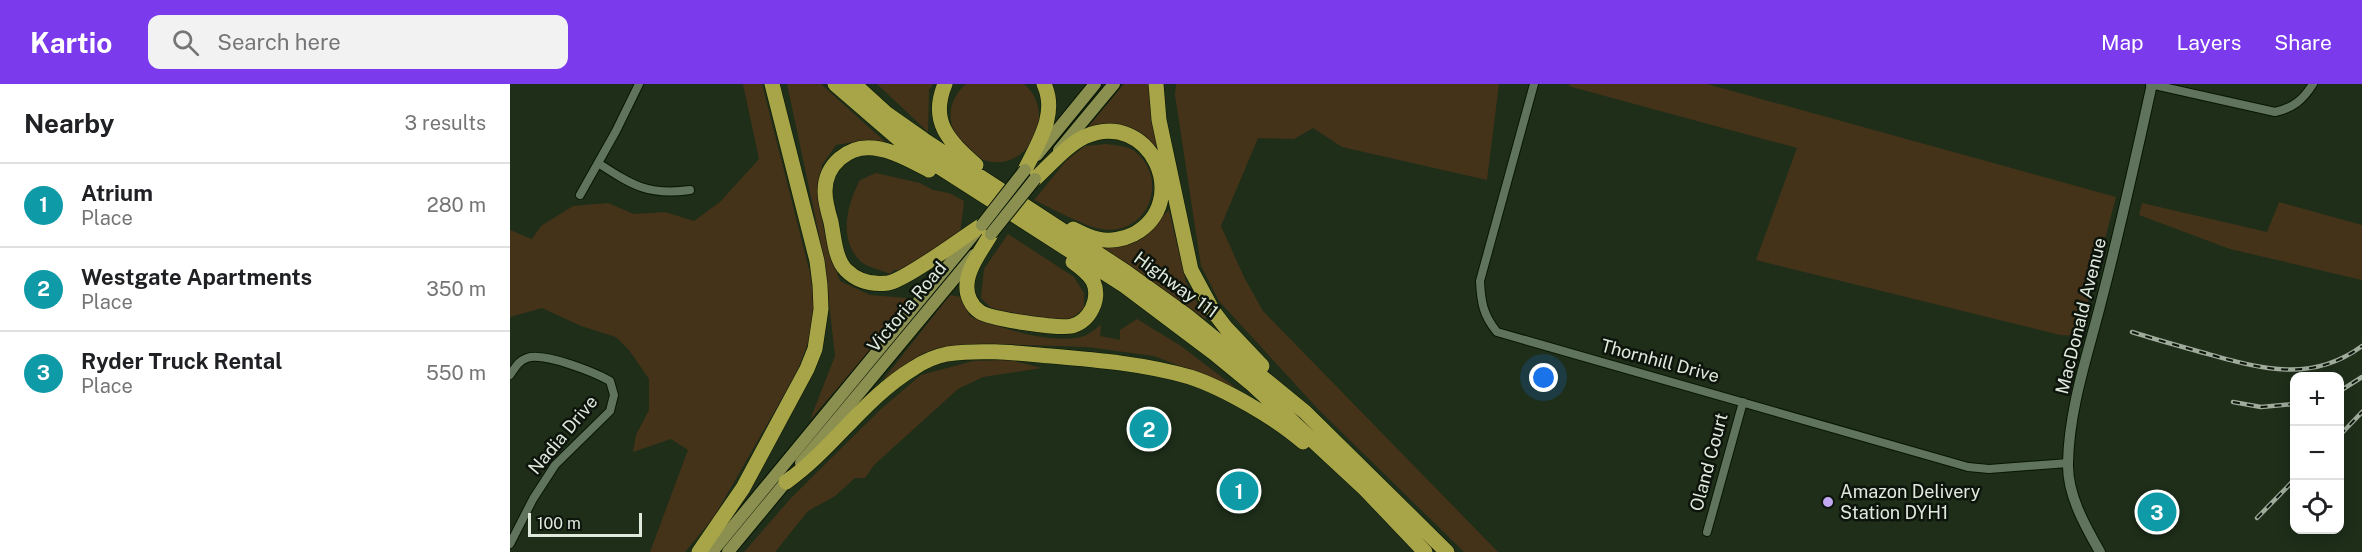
<!DOCTYPE html>
<html lang="en">
<head>
<meta charset="utf-8">
<style>
	body { margin:0; font-family:"Public Sans",sans-serif; background:#f2f2f2; color:#202124 }
	.controls { position:absolute; right:18px; bottom:18px; display:grid; overflow:hidden; border-radius:12px; box-shadow:0 3px 15px #0003 }
	.controls button { width:54px; height:54px; display:grid; place-items:center; padding:0; border:0; border-bottom:2px solid #e0e0e0; background:#fff; color:#202124; font:30px sans-serif }
	.scale { position:absolute; left:18px; bottom:15px; width:114px; box-sizing:border-box; padding-left:6px; border:3px solid #dfeadd; border-top:0; font-size:16px; line-height:21px; white-space:nowrap; color:#dfeadd; -webkit-text-stroke:4px #0d140b; paint-order:stroke }
	.you { position:absolute; left:1034px; top:294px; width:21px; height:21px; margin:-15px; border:4px solid #fff; border-radius:50%; background:#1a73e8; box-shadow:0 0 0 9px #1a73e833 }
	.badge { display:grid; place-items:center; width:39px; height:39px; border-radius:50%; background:#7c3aed; color:#fff; font-size:20px; font-weight:700 }
	.pin { position:absolute; translate:-50% -50%; border:3px solid #fff; box-shadow:0 2px 6px #0006 }
	.list { margin:0; padding:0; list-style:none }
	h2 { display:flex; justify-content:space-between; align-items:center; height:78px; margin:0; padding:0 24px; font-size:26px }
	h2 small { font-size:20px; font-weight:400; color:#757577 }
	.list li { display:grid; grid-template-columns:39px 1fr auto; gap:18px; align-items:center; box-sizing:border-box; height:84px; padding:0 24px; border-top:2px solid #e0e0e0 }
	.list b { display:block; font-size:22px; white-space:nowrap }
	.list p { margin:0; font-size:20px; white-space:nowrap; color:#757577 }
	.list em { font-size:20px; font-style:normal; color:#757577 }
	.icon { flex:none; width:33px; height:33px; fill:none; stroke:currentColor; stroke-width:2; stroke-linecap:round; stroke-linejoin:round }
	.map { position:relative; flex:none; width:1852px; height:468px; overflow:hidden }
	header { display:flex; align-items:center; gap:36px; box-sizing:border-box; height:84px; padding:0 30px; background:#7c3aed; color:#fff }
	header strong { font-size:28px }
	nav { display:flex; gap:33px; margin-inline-start:auto; font-size:21px }
	.search { width:420px; height:54px; background:#f2f2f2; display:flex; align-items:center; gap:15px; box-sizing:border-box; padding:0 21px; border-radius:12px; color:#757577; font-size:22px }
	main { display:flex }
	aside { flex:1; background:#fff }
	.map>svg:first-child { display:block }
	.green { fill:#453319 }
	.lines { fill:none; stroke-linecap:round; stroke-linejoin:round }
	.minor-casing { stroke:#071604; stroke-width:10 }
	.tertiary-casing { stroke:#071604; stroke-width:12 }
	.primary-casing { stroke:#071604; stroke-width:14 }
	.motorway-casing { stroke:#071604; stroke-width:16 }
	.minor { stroke:#60735c; stroke-width:8 }
	.tertiary { stroke:#60735c; stroke-width:10 }
	.primary { stroke:#8b9050; stroke-width:12 }
	.motorway { stroke:#a8a448; stroke-width:15 }
	.rail-casing { stroke:#9fac9c; stroke-width:4.5 }
	.rail { stroke:#0d140b; stroke-width:2; stroke-dasharray:7; stroke-linecap:butt }
	.primary-bridge-casing { stroke:#071604; stroke-width:14; stroke-linecap:butt }
	.primary-bridge { stroke:#8b9050; stroke-width:12 }
	.poi-dot { fill:#c2a8f3; stroke:#0d140b; stroke-width:2 }
	.labels { text-anchor:middle; stroke-width:5; stroke-linejoin:round; paint-order:stroke }
	.street-label { font-size:18px; fill:#dfeadd; stroke:#0d140b }
	.poi-label { font-size:18px; fill:#dfeadd; stroke:#0d140b; text-anchor:start }
</style>
</head>
<body>
<header>
<strong>Kartio</strong>
<div class="search"><svg class="icon" aria-label="search" viewBox="0 0 24 24"><circle cx="10" cy="10" r="6"/><path d="M15 15l6 6"/></svg>Search here</div>
<nav><a>Map</a><a>Layers</a><a>Share</a></nav>
</header>
<main>
<aside>
<h2>Nearby<small>3 results</small></h2>
<ul class="list">
<li><span class="badge" style="background:#0f9aa8">1</span><div><b>Atrium</b><p>Place</p></div><em>280 m</em></li>
<li><span class="badge" style="background:#0f9aa8">2</span><div><b>Westgate Apartments</b><p>Place</p></div><em>350 m</em></li>
<li><span class="badge" style="background:#0f9aa8">3</span><div><b>Ryder Truck Rental</b><p>Place</p></div><em>550 m</em></li>
</ul>
</aside>
<div class="map">
<svg width="1852" height="468" viewBox="0 0 1852 468">
	<rect width="100%" height="100%" fill="#1e2e19"/>
	<path class="green" d="M233 0H252L300 189 305 223 300 254 287 288 204 433 175 468H140L178 366 161 355 123 368 126 351 139 326V295L119 266 106 253 71 242 32 224 0 233V146L22 155 31 142 63 122 98 119 124 130 155 128 184 137 210 118 249 75Z
		M277 0H311L383 65C360 56 351 56 326 61L312 81 309 121 317 160 330 197 360 211 397 214 361 265 300 336 325 272 314 174Z
		M367 0H423L419 6 418 48Z
		M456 0H514C525 9 530 23 529 37 528 49 523 57 515 66 475 106 411 39 456 0Z
		M614 0H643L651 72C625 43 616 42 578 43Z
		M666 0H989L977 96 832 63 803 44 784 55 748 54 711 142 734 193 753 227 988 468H954L808 325 709 217 691 182 665 11Z
		M1061 0H1197L1606 113 1569 252 1550 251 1246 176 1287 64 1058 2Z
		M596 60C604 61 616 62 623 66 661 93 639 153 591 145 573 142 542 124 524 116L556 77 575 62Z
		M366 89 410 99 423 106 439 109 454 117 450 150 392 186H384L380 190C372 186 356 183 350 177 328 154 337 121 350 96Z
		M1769 118 1852 141V196L1720 165 1629 131 1632 119 1757 148Z
		M659 126 676 198 697 236 593 165 631 153Z
		M498 150 564 193 574 209V224L560 236 515 233 481 224 471 214 474 185Z
		M440 211 451 213 460 232C490 244 539 260 571 253 577 252 585 245 591 241L590 252 610 256V246L627 235 671 262 726 304 644 272 577 263 485 260 460 262 418 271 373 296Z
		M500 276 532 284 473 293 448 305 364 381 355 394H345L325 412 298 427 265 468H234L281 414 371 325 411 291 463 277Z"/>
	<g class="lines">
		<defs>
			<path id="minor" d="M1024 0 970 197C971 218 973 231 987 248L1458 383 1479 385 1558 379
				M1640 0 1765 28C1783 24 1793 16 1803 0
				M88 79C122 101 138 112 180 106
				M70 111 106 47 129 0
				M0 291C5 284 8 277 17 274 34 268 84 288 100 297L104 311 100 327 45 381 23 415 0 460
				M1197 448 1233 318"/>
			<path id="tertiary" d="M1590 468C1575 442 1557 410 1558 379 1559 324 1578 270 1591 218 1610 146 1626 73 1642 0"/>
			<path id="primary" d="M549 66 604 0
				M527 71 585 0
				M291 379 464 171
				M202 468 465 149
				M218 468 280 393"/>
			<path id="motorway" d="M325 0 398 63 615 202 704 269 743 301 855 405 915 468
				M344 0 377 30 414 56 616 188 676 231 795 328 937 468
				M435 0C419 38 439 57 466 81
				M646 0 649 36 681 186 703 227 716 244 752 282
				M419 86C402 77 382 66 364 64 338 61 315 81 315 107 315 117 318 128 321 138 324 153 325 175 336 186 347 197 362 201 378 199 396 196 453 153 472 141
				M515 86C528 59 548 30 534 0
				M525 95C540 81 556 62 574 53 640 23 683 118 624 150 614 155 600 158 588 155 580 154 571 149 563 145
				M481 150C473 164 458 183 457 200 456 211 461 222 470 228 481 235 549 245 562 242 580 237 591 215 583 197 578 189 570 183 563 178
				M276 398C323 365 354 314 404 284 413 278 427 272 437 270 472 265 507 269 541 272 588 276 635 280 680 293 714 304 767 335 793 358
				M189 468 233 404 297 285 305 265 311 225 310 201 307 177 262 0"/>
		</defs>
		<use href="#minor" class="minor-casing"/>
		<use href="#tertiary" class="tertiary-casing"/>
		<use href="#primary" class="primary-casing"/>
		<use href="#motorway" class="motorway-casing"/>
		<use href="#minor" class="minor"/>
		<use href="#tertiary" class="tertiary"/>
		<use href="#primary" class="primary"/>
		<use href="#motorway" class="motorway"/>
		<defs>
			<path id="rail" d="M1622 248C1647 256 1673 263 1698 270 1752 285 1802 299 1852 262
				M1830 307 1852 293
				M1723 318 1751 323 1784 320
				M1830 351 1852 328
				M1747 434 1784 396"/>
		</defs>
		<use href="#rail" class="rail-casing"/>
		<use href="#rail" class="rail"/>
		<defs>
			<path id="primary-bridge" d="M472 141 515 86
				M481 150 525 95"/>
		</defs>
		<use href="#primary-bridge" class="primary-bridge-casing"/>
		<use href="#primary-bridge" class="primary-bridge"/>
	</g>
	<circle class="poi-dot" cx="1318" cy="418" r="6"/>
	<g class="labels">
		<g class="street-label">
			<text transform="translate(666 201) rotate(36)" y="6">Highway 111</text>
			<text transform="translate(397 223) rotate(-50)" y="6">Victoria Road</text>
			<text transform="translate(1571 232) rotate(-76)" y="6">MacDonald Avenue</text>
			<text transform="translate(1150 277) rotate(15)" y="6">Thornhill Drive</text>
			<text transform="translate(53 351) rotate(-50)" y="6">Nadia Drive</text>
			<text transform="translate(1199 378) rotate(-75)" y="6">Oland Court</text>
		</g>
		<g class="poi-label">
			<text x="1330" y="414">Amazon Delivery<tspan x="1330" dy="21">Station DYH1</tspan></text>
		</g>
	</g>
</svg>
<div class="controls">
<button>+</button>
<button>−</button>
<button><svg class="icon" aria-label="locate" viewBox="0 0 24 24"><circle cx="12" cy="12" r="6"/><path d="M12 2v4M12 18v4M2 12h4M18 12h4"/></svg></button>
</div>
<div class="scale">100 m</div>
<div class="you"></div>
<div class="pin badge" style="left:729px;top:407px;background:#0f9aa8">1</div>
<div class="pin badge" style="left:639px;top:345px;background:#0f9aa8">2</div>
<div class="pin badge" style="left:1647px;top:428px;background:#0f9aa8">3</div>
</div>
</main>
</body>
</html>
